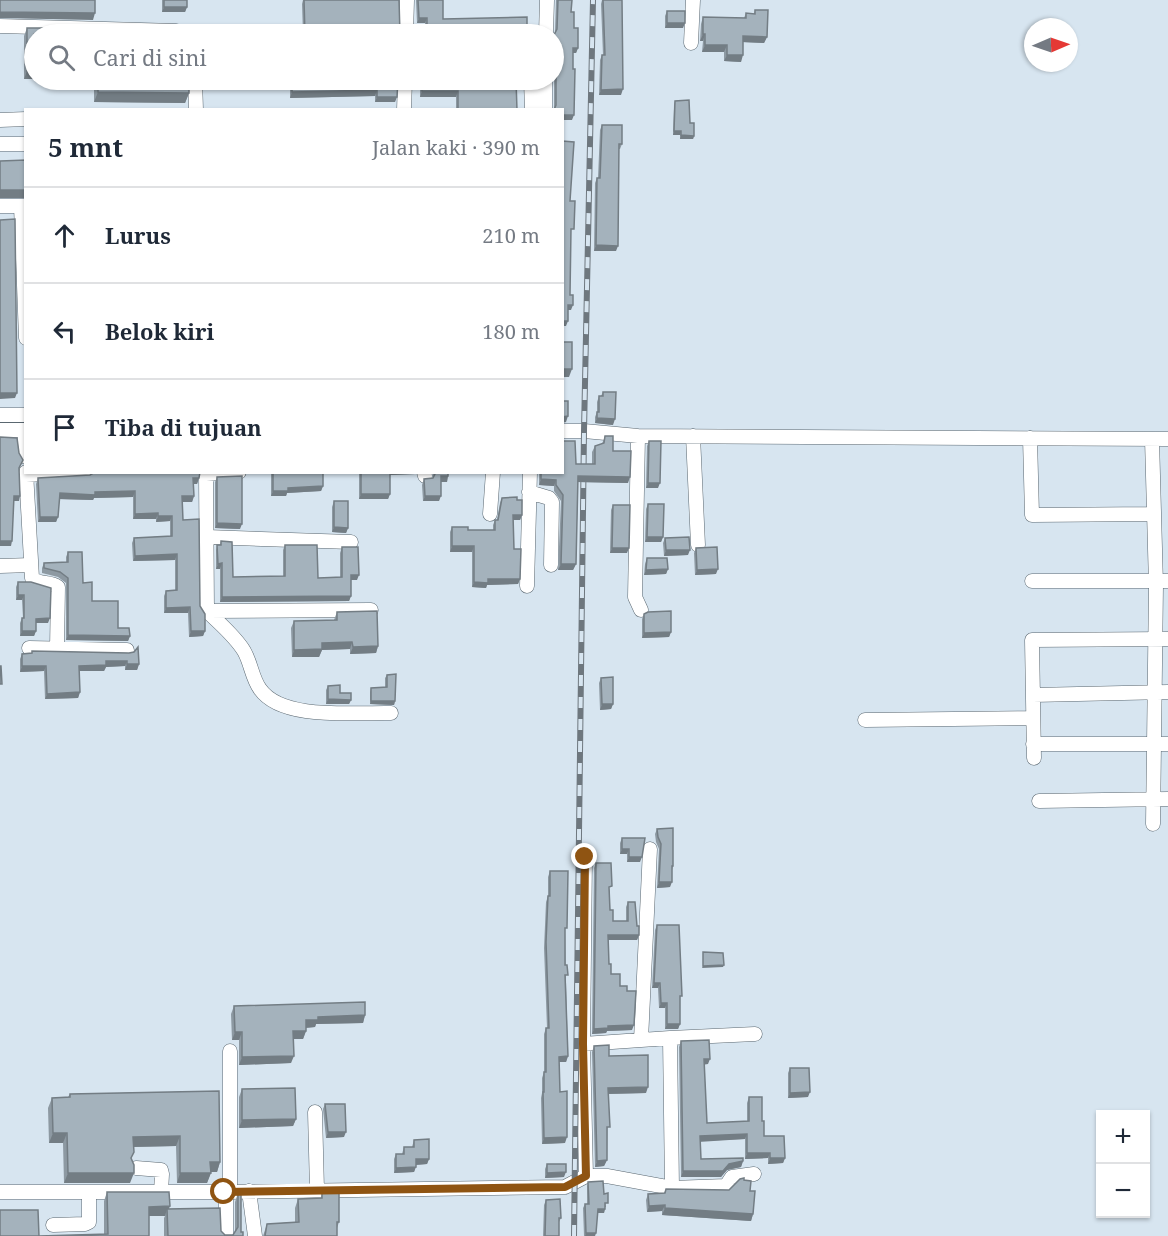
<!DOCTYPE html>
<html lang="id">
<head>
<meta charset="utf-8">
<style>
	body { margin:0; font-family:"Noto Serif",serif; background:#f2f2f3; color:#1f2937 }
	.controls { position:absolute; right:18px; bottom:18px; display:grid; overflow:hidden; border-radius:0px; box-shadow:0 2px 4px #0004 }
	.controls button { width:54px; height:54px; display:grid; place-items:center; padding:0; border:0; border-bottom:2px solid #e0e1e3; background:#fff; color:#1f2937; font:30px sans-serif }
	.compass { position:absolute; left:1024px; top:18px; width:54px; height:54px; border-radius:50%; background:#fff; box-shadow:0 2px 4px #0004; rotate:88deg }
	.stop { position:absolute; width:18px; height:18px; margin:-14px; border:4px solid #8f5412; border-radius:50%; background:#fff }
	.stop.end { background:#8f5412; border-color:#fff; box-shadow:0 2px 6px #0008 }
	.list { margin:0; padding:0; list-style:none }
	h2 { display:flex; justify-content:space-between; align-items:center; height:78px; margin:0; padding:0 24px; font-size:26px }
	h2 small { font-size:20px; font-weight:400; color:#747a83 }
	.list li { display:grid; grid-template-columns:39px 1fr auto; gap:18px; align-items:center; box-sizing:border-box; height:96px; padding:0 24px; border-top:2px solid #e0e1e3 }
	.list b { display:block; font-size:22px; white-space:nowrap }
	.list em { font-size:20px; font-style:normal; color:#747a83 }
	.icon { flex:none; width:33px; height:33px; fill:none; stroke:currentColor; stroke-width:2; stroke-linecap:round; stroke-linejoin:round }
	.map { position:relative; flex:none; width:1168px; height:1236px; overflow:hidden }
	.search { position:absolute; background:#fff; box-shadow:0 2px 4px #0004; left:24px; top:24px; width:540px; height:66px; display:flex; align-items:center; gap:15px; box-sizing:border-box; padding:0 21px; border-radius:33px; color:#747a83; font-size:22px }
	.panel { position:absolute; background:#fff; box-shadow:0 2px 4px #0004; left:24px; top:108px; width:540px; height:366px; border-radius:0px }
	.map>svg:first-child { display:block }
	.lines { fill:none; stroke-linecap:round; stroke-linejoin:round }
	.minor-casing { stroke:#5a6770; stroke-width:15 }
	.minor { stroke:#fff; stroke-width:14 }
	.rail-casing { stroke:#6e777e; stroke-width:6 }
	.rail { stroke:#d7e5f0; stroke-width:4; stroke-dasharray:11; stroke-linecap:butt }
	.wall { fill:#8d99a2 }
	.shaded-wall { fill:#737d84 }
	.building { fill:#a4b2bc; stroke:#737d84; stroke-width:1.5 }
	.route { stroke:#8f5412; stroke-width:8 }
</style>
</head>
<body>
<div class="map">
<svg width="1168" height="1236" viewBox="0 0 1168 1236">
	<rect width="100%" height="100%" fill="#d7e5f0"/>
	<g class="lines">
		<defs>
			<path id="minor" d="M0 26 176 31 183 34
				M406 34 407 0
				M546 34 547 0
				M691 43 693 0
				M195 80 196 110
				M531 80 532 110
				M404 110 405 80
				M545 110V80
				M0 120 26 119
				M0 144H26
				M0 206H26
				M21 206 26 338
				M0 415H26
				M0 430H26
				M24 430 26 457
				M562 431H584L638 436 1168 439
				M638 436 635 597 641 610
				M693 436 698 545
				M1030 438 1032 515 1154 514
				M1152 439 1156 585 1153 824
				M26 472 32 578C39 585 50 581 58 587L57 649
				M206 472 207 611C220 624 235 636 244 651 251 663 252 678 260 689 282 721 355 712 391 713
				M424 472 425 476
				M206 474 239 472
				M26 475 87 472
				M529 492 549 498 552 502 551 565
				M490 514 493 472
				M207 537 351 542
				M0 566 31 565
				M1032 581H1168
				M527 586 530 472
				M207 611 371 610
				M29 648 127 650
				M1033 695 1168 692
				M865 720 1033 718
				M1033 744H1168
				M1034 758 1032 640 1168 639
				M1039 801 1168 799
				M585 857 583 1044 586 1176
				M670 1038 755 1034
				M641 1040 650 849
				M583 1044 670 1038 672 1188
				M230 1051V1192
				M315 1112 317 1190
				M136 1168 161 1170 162 1174 161 1192
				M249 1191 255 1236
				M0 1192H226L565 1187 586 1176H607L672 1188 726 1186 732 1177 754 1174
				M53 1225 85 1224 89 1222V1192
				M226 1236V1192"/>
		</defs>
		<use href="#minor" class="minor-casing"/>
		<use href="#minor" class="minor"/>
		<defs>
			<path id="rail" d="M574 1236 584 431 593 0"/>
		</defs>
		<use href="#rail" class="rail-casing"/>
		<use href="#rail" class="rail"/>
	</g>
	<path class="wall" d="M162 0H187V7L185 12H162Z
		M303 0H399L400 34H303L302 4Z
		M416 0H443V19L527 34H425V23H417Z
		M556 0H572L571 12 578 48 576 53H573L572 120H562V110H554V35L555 32Z
		M602 0H622L621 95H599L600 60 602 55H603L601 4Z
		M755 10 767 37 764 43 743 42 741 62 724 61V52H702L703 41H700L701 24 703 17 744 18 746 13 754 14Z
		M667 11 683 28H665V16Z
		M27 28 34 79H24V36Z
		M94 80H189V93L185 103 94 102Z
		M290 80H398L395 102H375V96L290 98Z
		M420 80H516L517 110H456V97H420Z
		M675 101 690 123 694 136 693 139H680V135H673L674 105Z
		M602 125 622 144 620 149H619L616 251H594L595 183 597 178H598L600 130Z
		M603 392 613 425 595 423V417L597 412V402L599 396H601Z
		M605 436 628 483 578 482 576 564 573 570H558L561 501 554 491V486L539 485V472H562L563 441 576 464H592V452L595 446 602 444Z
		M649 441 658 488H646L647 446Z
		M271 472H323V486L321 491 287 493 286 496H271Z
		M359 472H416L415 474 390 475V494L388 499H359Z
		M433 472H448L447 482H441L439 501H423L422 485 424 479 433 478Z
		M90 475 199 478 197 484H193L194 496 192 502H183V520L205 631 203 636 189 637 188 613H164V596L166 591 175 590V560L133 561 132 543 134 538 170 536V521L156 522V519H133V497L94 498 93 500 59 499 58 517 56 522H38L36 484 38 478Z
		M217 477 240 529 215 528V482Z
		M502 498 517 500 522 515 520 520H513L514 549 520 579 518 584 487 585 486 588 472 587V552H450V532L452 527 468 530H493V525L495 520H497L500 503Z
		M334 501 348 528 346 533 332 532V507Z
		M648 504 663 537 661 542H645L646 509Z
		M613 505 627 553H610L611 510Z
		M665 538 688 555 664 556 663 543Z
		M221 541 233 577 283 576V550L285 545 318 578 340 577V553L342 547 357 580H351V596L349 601 220 602V569H216V550L217 545H220Z
		M696 548 716 574 695 575 694 553Z
		M68 552 92 601 118 628 130 636 128 641 66 640V583L58 577 42 573V568L44 563 66 562V557Z
		M647 558 668 569 666 574 644 575 645 564Z
		M18 582 48 623H36V631L34 636H20V623L22 618H23L22 600H16V587Z
		M337 612 378 646 376 653 350 654V649L322 650 319 657H292L291 628 294 621 334 620Z
		M644 614 671 632 669 637 642 638V619Z
		M32 651 129 653 139 664 137 670H125V666L106 667 104 671H79L80 692 78 698 45 699 44 671 20 672V659L22 654 32 653Z
		M387 675 395 701 394 705 370 704V692L371 688 385 687V678Z
		M601 678 613 704 611 709 600 710 599 683Z
		M328 686 351 700 349 704H326V690Z
		M657 829 673 866 672 870 670 887 657 888 659 849 656 842 655 834Z
		M622 838 640 862H627V854H620V843Z
		M596 863 610 891V910L613 921H626V907L628 902 637 926 639 935 637 940H608L609 964 611 974 620 986 632 1030 607 1031 606 1033 592 1034 594 868Z
		M550 871 565 933 566 980 568 1056 566 1062H559L560 1092 565 1143 542 1144 541 1098 542 1093V1078L544 1072V1034L546 1028H547L544 948 546 902 548 896V877Z
		M657 925 680 1000V1024L678 1029H665V1008H659L658 988H652L655 930Z
		M234 1006 365 1015 363 1023 316 1024 315 1027 306 1028V1031L303 1039H294L291 1063 239 1065V1040H232L231 1014Z
		M681 1041 708 1064H704L707 1123 747 1121V1103L749 1097 762 1121 764 1136 785 1158 783 1163 768 1164V1158L745 1159V1139L700 1141 701 1159 743 1161 741 1167 727 1170 721 1177H681L679 1047Z
		M594 1046 609 1056 646 1093 608 1094 607 1160 604 1166 595 1167 592 1052Z
		M790 1068 808 1097 788 1098V1073Z
		M242 1089 296 1119 293 1126 239 1128V1097Z
		M219 1091 220 1162 217 1172H211L207 1183H177L176 1146 133 1147 131 1158 130 1183H64L63 1143H49L48 1108 52 1098 68 1097 70 1094Z
		M325 1104 344 1137 326 1138 323 1109Z
		M414 1140 429 1159 427 1164 416 1165 414 1172 394 1173V1159L396 1154H402L404 1147H412Z
		M547 1164 564 1177 545 1178V1169Z
		M744 1180 750 1191 753 1214 751 1221 662 1215V1211L647 1212 646 1200 648 1194 664 1193 666 1189 729 1190Z
		M588 1182 604 1194 606 1207H605L604 1213H597L595 1236H584L583 1208 585 1204H587V1186Z
		M107 1192 169 1209 221 1231 225 1235H233L235 1232V1202L238 1193 241 1232 243 1236H164V1218L165 1216H149V1236H39L104 1234V1201Z
		M322 1193 339 1222 337 1228V1236H263L267 1224 295 1222V1208L298 1199 321 1198Z
		M546 1200 561 1218 559 1222V1236H543L544 1205Z"/>
	<path class="shaded-wall" d="M164 7H187L185 12H162Z
		M0 12 95 13 93 20 0 18Z
		M419 18H427L425 23H417Z
		M667 23H685L683 28H665Z
		M703 34H705L703 41H700Z
		M743 36 767 37 764 43 741 42Z
		M705 45H727L724 52H702Z
		M573 48H578L576 53H571Z
		M727 55H743L741 62 724 61Z
		M27 71H34V79H24Z
		M623 89 621 95H599L601 90Z
		M377 90 375 96 290 98 292 92Z
		M422 91H458L456 97H420Z
		M98 92 189 93 185 103 94 102Z
		M377 97H397L395 102H375Z
		M562 115H574L572 120H562Z
		M674 131H681L680 135H673Z
		M681 135 694 136 693 139H680Z
		M0 190H26V198H0Z
		M596 245 618 246 616 251H594Z
		M568 305H573L571 310H566Z
		M562 321H568L566 326H562Z
		M562 369H572L569 377H562Z
		M0 393H17L15 398 0 399Z
		M568 416 566 422 562 423V417Z
		M597 418 615 419 613 425 595 423Z
		M389 472H416L415 474 388 475Z
		M441 476H448L447 482H439Z
		M578 476 630 477 628 483 576 482Z
		M193 478H199L197 484H191Z
		M541 479 556 480 554 486 539 485Z
		M648 483H660L658 488H646Z
		M323 486 321 491 287 493 286 496H271L273 491 288 488Z
		M135 491 133 497 94 498 93 500 58 499 60 493Z
		M361 494H390L388 499H359Z
		M14 496H20L19 501H13Z
		M182 496H194L192 502H180Z
		M425 496H441L439 501H423Z
		M158 513 156 519H133L135 514Z
		M513 515H522L520 520H511Z
		M158 516H172L170 521 156 522Z
		M40 517H58L56 522H38Z
		M217 523 242 524 240 529 215 528Z
		M334 527 348 528 346 533 332 532Z
		M647 537H663L661 542H645Z
		M0 541H12L11 546H0Z
		M452 546H474L472 552H450Z
		M612 548H629L627 553H610Z
		M666 550H690L688 555 664 556Z
		M177 554 175 560 133 561 135 556Z
		M222 563 220 569H216L218 564Z
		M561 564H576L573 570H558Z
		M668 569 666 574 644 575 646 570Z
		M718 569 716 574 695 575 697 570Z
		M351 575H359L357 580H349Z
		M488 579H520L518 584 487 585 486 588 472 587 474 582Z
		M18 595H24L22 600H16Z
		M351 596 349 601 220 602 222 597Z
		M190 607 188 613H164L166 608Z
		M50 618 48 623H34L36 619Z
		M22 631H36L34 636H20Z
		M191 631H205L203 636 189 637Z
		M671 632 669 637 642 638 644 633Z
		M68 635 130 636 128 641 66 640Z
		M352 642 350 649 322 650 319 657H292L294 650 322 643Z
		M378 646 376 653 350 654 353 647Z
		M106 661H127L125 666 106 667 104 671H77L79 666Z
		M127 664H139L137 670H125Z
		M22 666H46L44 671 20 672Z
		M80 692 78 698 45 699 47 694Z
		M328 699 351 700 349 704H326Z
		M371 701H395L394 705 370 704Z
		M602 704H613L611 709 600 710Z
		M622 849H629L627 854H620Z
		M629 857H642L640 862H627Z
		M659 882H672L670 887 657 888Z
		M608 935H639L637 940H606Z
		M724 965 723 967 702 968 703 966Z
		M654 983H660L658 988H652Z
		M661 1003H667L665 1008H659Z
		M365 1015 363 1023 316 1024 315 1027 303 1028 306 1020 318 1017Z
		M667 1024H680L678 1029H665Z
		M634 1025 632 1030 607 1031 606 1033 592 1034 594 1029 608 1026Z
		M293 1031H306L303 1039H291Z
		M235 1032H242L239 1040H232Z
		M294 1056 291 1063 239 1065 242 1057Z
		M568 1056 566 1062H557L559 1057Z
		M704 1059H710L708 1064 702 1065Z
		M648 1087 646 1093 605 1094 608 1088Z
		M810 1092 808 1097 788 1098 790 1093Z
		M296 1119 293 1126 239 1128 242 1120Z
		M328 1132H346L344 1137 326 1138Z
		M53 1133H67L63 1143H49Z
		M747 1134 745 1139 698 1142 700 1136Z
		M180 1136 176 1146 130 1147 133 1137Z
		M567 1137 565 1143 542 1144 544 1138Z
		M747 1153H770L768 1158 745 1159Z
		M770 1158H785L783 1163 768 1164Z
		M416 1159H429L427 1164 414 1165Z
		M607 1160 604 1166 595 1167 597 1161Z
		M743 1161 741 1167 727 1170 721 1177H681L683 1171Z
		M210 1162H220L217 1172H207Z
		M416 1167 414 1172 394 1173 396 1168Z
		M566 1172 564 1177 545 1178 547 1173Z
		M68 1173H134L130 1183H64Z
		M180 1173H211L207 1183H177Z
		M665 1205 662 1211 647 1212 649 1206Z
		M170 1206 167 1214V1209L165 1216H145L149 1207Z
		M665 1208 753 1214 751 1221 662 1215Z
		M598 1209H605L604 1213H596Z
		M586 1233H596L595 1236H585Z"/>
	<path class="building" d="M0 0H95V13L0 12Z
		M164 0H187V7H164Z
		M304 0H399L400 34H305Z
		M418 0H443V19L527 17V34H427V18H419Z
		M558 0H572L571 12H574V28H578V48H573V69H575L574 115H562V110H554L556 105V75L554 70V35L557 29Z
		M603 0H622L623 89 601 90 602 55H605Z
		M755 10H768L767 37 743 36V55H727V45H705V34H703V17L746 18V13L755 14Z
		M667 11H685V23H667Z
		M27 28H48V34H34V71H27Z
		M98 80H189V93L98 92Z
		M292 80H398L397 97H377V90L292 92Z
		M422 80H516L517 110H458V91H422Z
		M689 100 690 123H694V136L681 135V131H674L675 101Z
		M602 125H622V144H619L618 246 596 245 597 178H600Z
		M562 141 574 142 570 201H575L574 229H571L570 295H573V305H568V321H562Z
		M26 160V190H0V161Z
		M15 219 17 393H0V220Z
		M562 342H572V369H562Z
		M603 392H616L615 419 597 418V412H599V396H603Z
		M562 401H568V416L562 417Z
		M562 433 563 441H575L576 464H595V446L604 443 605 436H613V451H631L630 477 578 476 576 564H561L563 495 556 485V480L541 479V472H562Z
		M0 437 17 438 19 453 23 460 19 468 20 496H14L12 541H0Z
		M649 441H661L660 483H648Z
		M95 472H200L199 478H193L194 496H182L183 520 199 519 200 606 205 614V631H191L190 607 166 608V591L177 590V554L135 556 134 538 172 536V516H158V513L135 514V491L95 492V495L60 493 58 517H40L38 478 90 475Z
		M273 472H323V486L288 488V491H273Z
		M361 472H390V494H361Z
		M436 472H448V476H441V496H425L424 479 433 478Z
		M242 476V524L217 523V477Z
		M517 497V500H522V515H513L514 549H521L520 579H488V583L474 582V546H452V527H468V530H495V520H498L502 498Z
		M334 501H348V528L334 527Z
		M648 504H664L663 537H647Z
		M613 505H630L629 548H612Z
		M689 537 690 550H666L665 538Z
		M221 541 232 542 233 577 285 576V545H317L318 578 342 577V547H358L359 575H351V596L222 597V563L218 564 217 545H221Z
		M717 547 718 569 697 570 696 548Z
		M68 552H82L83 583 92 582V601H118V628H129L130 636 68 635V578L60 572 44 568V563L68 562Z
		M647 558H667L668 569 646 570Z
		M18 582H31L51 588 50 618 36 619V631H22V618H24V595H18Z
		M377 611 378 646 353 647 352 642 322 643V649L294 650V621L337 620V612Z
		M671 611V632L644 633V614L648 612Z
		M138 647 139 664H127V661H106V665L79 666 80 692 47 694 46 666H22V654L32 653V651L129 653 134 652Z
		M0 666H1L2 684H0Z
		M396 674 395 701H371V688L387 687V675Z
		M613 677V704H602L601 678Z
		M340 685V693H351V700L328 699V686Z
		M673 828V866H672V882H659L661 844 658 837 657 829Z
		M622 838H645L642 857H629V849H622Z
		M596 863H611L612 886 609 887 610 910H613V921H628V902H635L637 926H639V935H608L609 964H611V974H620V986H627V991H636L634 1025 608 1026V1028L594 1029Z
		M550 871H568L567 928H565V965H567L568 975H565L568 1056 559 1057 560 1092 567 1091V1137L544 1138 543 1092H544V1072H546V1028H549L546 942 548 896H550Z
		M657 925H679L682 996H680V1024H667V1003H661L660 983H654Z
		M703 952 723 953 724 965 703 966Z
		M365 1002V1015L318 1017V1020H306V1031H293L294 1056 242 1057V1032H235L234 1006Z
		M709 1040 710 1059H704L707 1123 749 1121V1097H762V1121H764V1136H784L785 1158H770V1153H747V1134L700 1136 701 1159 743 1158V1161L729 1164 723 1171H683L681 1041Z
		M609 1045V1056L648 1055V1087L608 1088 610 1127H607V1160L597 1161 594 1046Z
		M790 1068H809L810 1092 790 1093Z
		M295 1088 296 1119 242 1120V1089Z
		M219 1091 220 1162H210L211 1173H180V1136L133 1137 134 1152 131 1158 134 1165V1173H68L67 1133H53L52 1098 70 1097V1094Z
		M325 1104H345L346 1132H328Z
		M429 1139V1159H416V1167L396 1168V1154H404V1147H414V1140Z
		M547 1164H566V1172L547 1173Z
		M744 1178V1180L751 1181 750 1191H755L753 1214 665 1208V1205L649 1206 648 1194 665 1193 666 1189 729 1190 740 1179Z
		M603 1181 604 1194 608 1193V1203H605V1209H598L596 1233H586L585 1204H589L588 1182Z
		M107 1192H169L170 1206 149 1207V1236H0V1210H38L39 1236 108 1234Z
		M238 1193H241V1232H243V1236H168L167 1209 220 1208 221 1231 225 1235H233L238 1227Z
		M322 1193H339V1222H337V1236H265L267 1224 299 1222 298 1199 322 1198Z
		M560 1199 561 1218H559V1236H545L546 1200Z"/>
	<g class="lines">
		<path class="route" d="M224 1192 565 1187 586 1176 583 1044 585 857"/>
	</g>
</svg>
<div class="controls">
<button>+</button>
<button>−</button>
</div>
<svg class="compass" viewBox="-18 -18 36 36"><path d="M0-13l5 13h-10z" fill="#e53935"/><path d="M0 13l5-13h-10z" fill="#747a83"/></svg>
<div class="stop" style="left:224px;top:1192px"></div>
<div class="stop end" style="left:585px;top:857px"></div>
<div class="search"><svg class="icon" aria-label="search" viewBox="0 0 24 24"><circle cx="10" cy="10" r="6"/><path d="M15 15l6 6"/></svg>Cari di sini</div>
<section class="panel">
<h2>5 mnt<small>Jalan kaki · 390 m</small></h2>
<ul class="list">
<li><svg class="icon" aria-label="ahead" viewBox="0 0 24 24"><path d="M12 20V5M6 11l6-6 6 6"/></svg><div><b>Lurus</b></div><em>210 m</em></li>
<li><svg class="icon" aria-label="left" viewBox="0 0 24 24"><path d="M17 20v-9H6M10 6l-5 5 5 5"/></svg><div><b>Belok kiri</b></div><em>180 m</em></li>
<li><svg class="icon" aria-label="arrive" viewBox="0 0 24 24"><path d="M6 21V4h12l-3 4 3 4H6"/></svg><div><b>Tiba di tujuan</b></div></li>
</ul>
</section>
</div>
</body>
</html>
